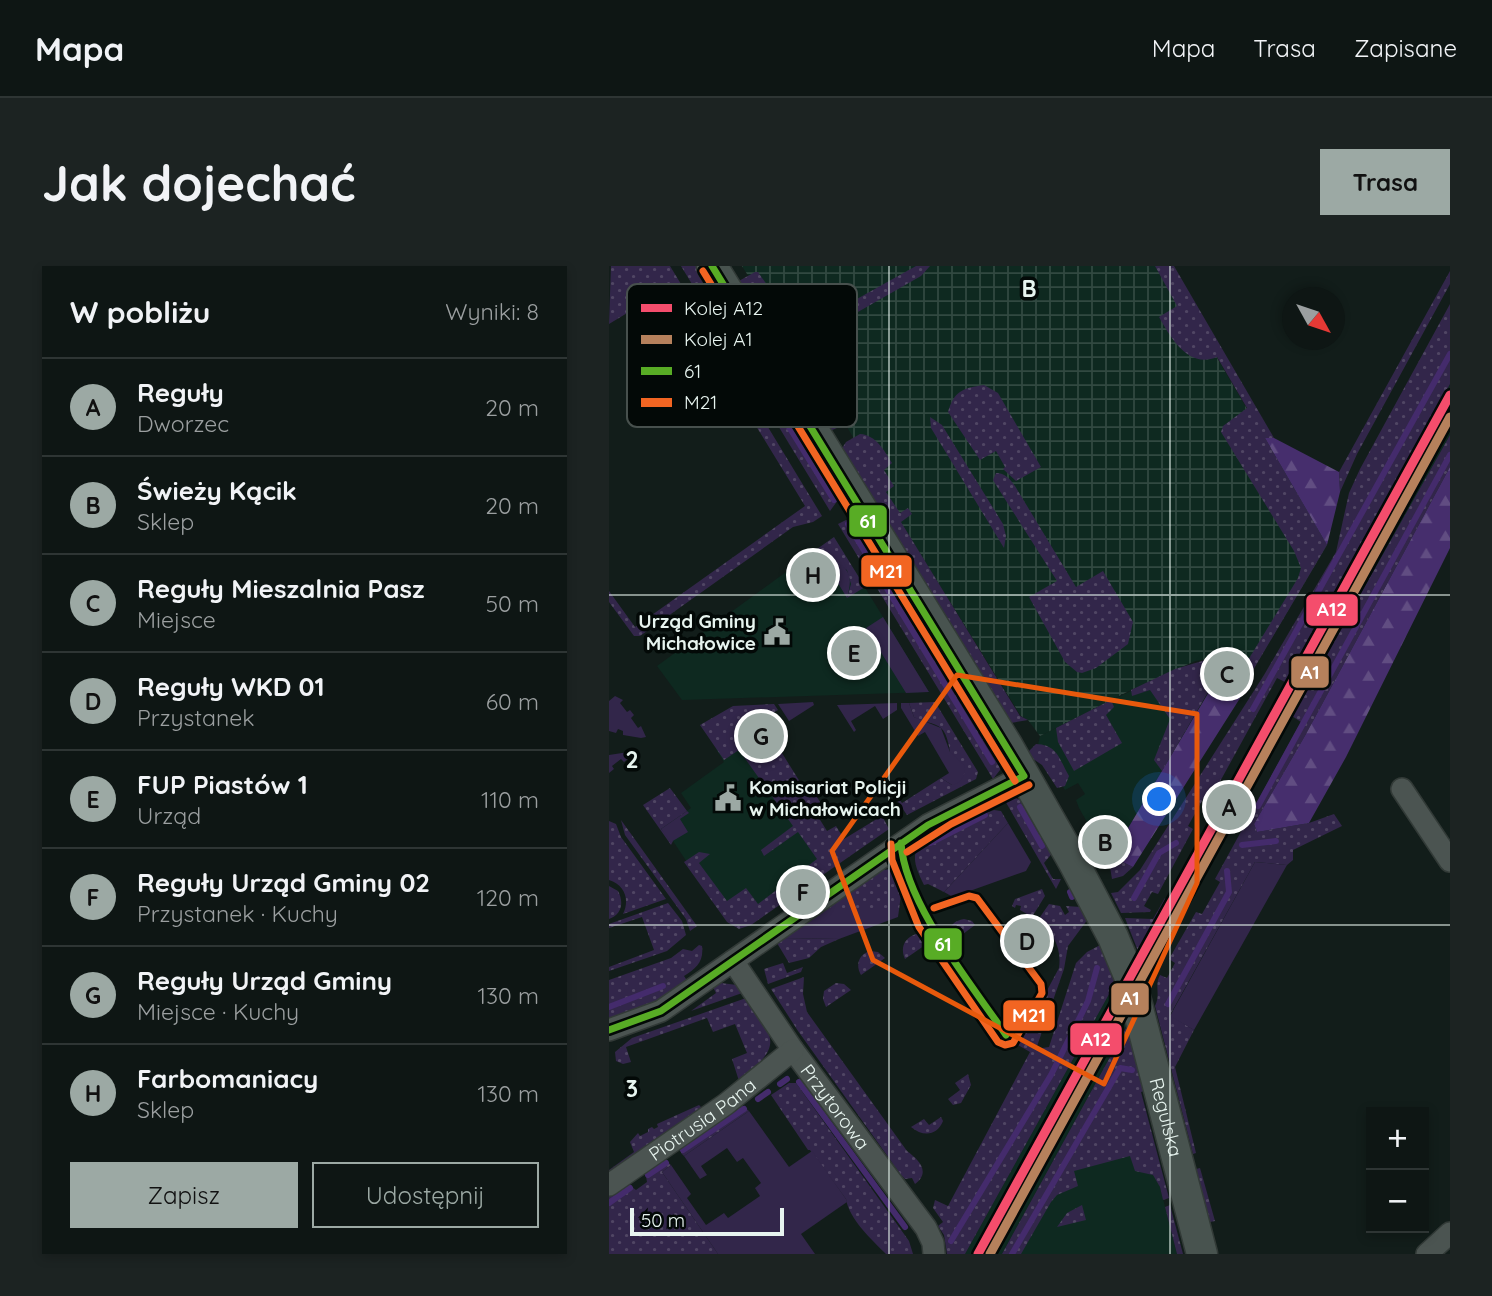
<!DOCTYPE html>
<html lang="pl">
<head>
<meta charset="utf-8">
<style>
	body { margin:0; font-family:Quicksand,sans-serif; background:#1c2322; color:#f1f3f6 }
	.controls { position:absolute; right:21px; bottom:21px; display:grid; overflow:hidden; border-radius:0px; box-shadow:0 4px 10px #0003 }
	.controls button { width:63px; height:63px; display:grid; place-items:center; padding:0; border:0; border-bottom:2px solid #2e3534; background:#0e1614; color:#f1f3f6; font:35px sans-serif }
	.compass { position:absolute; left:673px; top:21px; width:63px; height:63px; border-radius:50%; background:#0e1614; box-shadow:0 4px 10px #0003; rotate:130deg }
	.scale { position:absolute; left:21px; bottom:18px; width:154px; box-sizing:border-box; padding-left:7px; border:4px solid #e7f4ef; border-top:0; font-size:19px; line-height:24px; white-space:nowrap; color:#e7f4ef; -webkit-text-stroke:5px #030907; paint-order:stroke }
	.you { position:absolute; left:551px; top:534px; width:24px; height:24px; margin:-18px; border:5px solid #fff; border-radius:50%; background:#1a73e8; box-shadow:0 0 0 10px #1a73e833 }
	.badge { display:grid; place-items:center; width:46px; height:46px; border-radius:50%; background:#9ca9a4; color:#111; font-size:23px; font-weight:700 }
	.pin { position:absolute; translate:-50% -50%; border:4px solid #fff; box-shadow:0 2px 7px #0006 }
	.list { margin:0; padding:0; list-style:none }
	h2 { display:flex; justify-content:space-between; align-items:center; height:91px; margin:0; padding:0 28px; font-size:30px }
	h2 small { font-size:23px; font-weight:400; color:#9b9fa0 }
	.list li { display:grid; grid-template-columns:46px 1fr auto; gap:21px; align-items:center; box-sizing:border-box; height:98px; padding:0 28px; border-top:2px solid #2e3534 }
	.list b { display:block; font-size:26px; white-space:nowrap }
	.list p { margin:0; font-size:23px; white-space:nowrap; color:#9b9fa0 }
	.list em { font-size:23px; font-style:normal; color:#9b9fa0 }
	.actions { display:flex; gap:14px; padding:21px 28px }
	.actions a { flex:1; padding:16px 0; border:2px solid #9ca9a4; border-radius:0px; text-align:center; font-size:24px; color:#9ca9a4 }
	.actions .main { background:#9ca9a4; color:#111 }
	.map { position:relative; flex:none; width:841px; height:988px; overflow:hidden; border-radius:0px }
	header { display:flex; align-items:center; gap:42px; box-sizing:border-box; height:98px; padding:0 35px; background:#0e1614; border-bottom:2px solid #2e3534 }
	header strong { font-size:33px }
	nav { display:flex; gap:38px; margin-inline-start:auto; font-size:24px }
	.intro { display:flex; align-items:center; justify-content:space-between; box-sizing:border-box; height:168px; padding:0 42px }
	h1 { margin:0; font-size:49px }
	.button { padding:18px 32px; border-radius:0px; background:#9ca9a4; color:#111; font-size:24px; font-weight:700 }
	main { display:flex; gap:42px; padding:0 42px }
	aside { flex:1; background:#0e1614; border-radius:0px; box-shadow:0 4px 10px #0003 }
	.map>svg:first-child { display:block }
	.built { fill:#0e2920 }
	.industrial { fill:url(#industrial-grid) }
	.grass { fill:url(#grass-dots) }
	.forest { fill:url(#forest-firs) }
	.garden { fill:#32264a }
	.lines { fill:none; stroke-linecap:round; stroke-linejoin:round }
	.stream { stroke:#442b6c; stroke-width:6 }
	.street-casing { stroke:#323a37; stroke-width:24 }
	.secondary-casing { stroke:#323a37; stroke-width:33 }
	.street { stroke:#4b5451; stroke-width:21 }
	.secondary { stroke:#48534f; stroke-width:30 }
	.bus-1-casing { stroke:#030907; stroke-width:12 }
	.bus-2-casing { stroke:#030907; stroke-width:12 }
	.bus-1 { stroke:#58ac25; stroke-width:7 }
	.bus-2 { stroke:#f26522; stroke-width:7 }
	.rail-1-casing { stroke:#030907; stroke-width:14 }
	.rail-2-casing { stroke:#030907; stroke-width:14 }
	.rail-1 { stroke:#f44d6c; stroke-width:9 }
	.rail-2 { stroke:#b6815c; stroke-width:9 }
	.marked { fill:none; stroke:#e8590c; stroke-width:5; stroke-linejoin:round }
	.grid { fill:none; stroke:#e7f4ef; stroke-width:2; stroke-opacity:0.55 }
	.labels { text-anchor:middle; stroke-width:7; stroke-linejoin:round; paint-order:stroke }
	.poi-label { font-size:19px; font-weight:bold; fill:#e7f4ef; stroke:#030907; text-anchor:end }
	.street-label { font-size:19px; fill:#e7f4ef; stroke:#030907 }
	.key { fill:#030907; stroke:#47504d; stroke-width:2 }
	.key-label { font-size:19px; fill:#e7f4ef }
	.grid-label { font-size:23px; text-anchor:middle; font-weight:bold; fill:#e7f4ef; stroke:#030907; stroke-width:7; stroke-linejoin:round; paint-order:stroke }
	.line-badge { stroke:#030907; stroke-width:2.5 }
	.badge-label { font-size:19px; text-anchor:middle; font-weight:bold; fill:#fff }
</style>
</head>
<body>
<header>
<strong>Mapa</strong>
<nav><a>Mapa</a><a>Trasa</a><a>Zapisane</a></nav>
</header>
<div class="intro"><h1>Jak dojechać</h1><a class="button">Trasa</a></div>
<main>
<aside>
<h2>W pobliżu<small>Wyniki: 8</small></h2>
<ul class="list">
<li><span class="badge">A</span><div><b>Reguły</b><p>Dworzec</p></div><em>20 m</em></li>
<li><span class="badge">B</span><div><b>Świeży Kącik</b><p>Sklep</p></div><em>20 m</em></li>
<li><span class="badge">C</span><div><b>Reguły Mieszalnia Pasz</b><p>Miejsce</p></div><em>50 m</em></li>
<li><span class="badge">D</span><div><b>Reguły WKD 01</b><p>Przystanek</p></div><em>60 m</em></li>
<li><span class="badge">E</span><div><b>FUP Piastów 1</b><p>Urząd</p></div><em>110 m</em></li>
<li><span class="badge">F</span><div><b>Reguły Urząd Gminy 02</b><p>Przystanek · Kuchy</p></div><em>120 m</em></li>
<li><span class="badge">G</span><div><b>Reguły Urząd Gminy</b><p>Miejsce · Kuchy</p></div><em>130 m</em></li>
<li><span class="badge">H</span><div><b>Farbomaniacy</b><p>Sklep</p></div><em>130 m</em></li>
</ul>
<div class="actions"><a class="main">Zapisz</a><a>Udostępnij</a></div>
</aside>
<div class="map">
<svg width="841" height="988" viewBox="0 0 841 988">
	<defs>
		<pattern id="industrial-grid" width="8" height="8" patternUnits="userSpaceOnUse" patternTransform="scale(1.75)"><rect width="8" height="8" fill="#0e2920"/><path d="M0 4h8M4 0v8" fill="none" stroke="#314941"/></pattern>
		<pattern id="grass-dots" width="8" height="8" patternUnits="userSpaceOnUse" patternTransform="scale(1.75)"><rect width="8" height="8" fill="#32264a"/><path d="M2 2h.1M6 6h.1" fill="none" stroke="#504664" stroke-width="1.8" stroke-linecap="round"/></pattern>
		<pattern id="forest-firs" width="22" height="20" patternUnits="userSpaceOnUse" patternTransform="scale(1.75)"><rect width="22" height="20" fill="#462e6d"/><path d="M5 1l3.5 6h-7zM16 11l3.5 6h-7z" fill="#614d82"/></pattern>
	</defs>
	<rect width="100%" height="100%" fill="#121d1a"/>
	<path class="built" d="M841 118V169L539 710 541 711 517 753 518 760 393 988H356L509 712 511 717 530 685Z
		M225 271 320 426 73 434 48 400Z
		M616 397 512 574 499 589 500 580 491 579 470 542 467 534 476 528 469 517 456 524 429 479 431 470 566 403Z
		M132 465 227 598 152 650 103 634 64 575 52 563 82 542 72 527 115 496 107 483Z
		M512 804 551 921 568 988H411Z"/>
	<path class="industrial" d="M133 0H554L718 279 630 427 607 414 616 397 610 394 600 393 586 395 522 424 431 470 419 454 412 450 242 176 244 171 237 159H232Z"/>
	<path class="grass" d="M2 0H61L213 250 204 256 184 261 31 370H25L0 336V325L26 361 196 240 73 39 43 32 0 58Z
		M72 0H89L229 227V234L221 245Z
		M307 0H321L312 10 191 79 237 158 221 165 193 121 195 116 202 111 193 97 181 101 163 70 165 66 171 62 178 72Z
		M546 0H565L665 172H656L718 279 637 416 633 412V404L689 312 692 302 685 285 612 166 614 160 638 142 608 91C579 103 562 72 550 51L568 40Z
		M841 5V18L748 188 731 226 730 206Z
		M146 6H149L165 29 157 39 162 48 156 51H150L128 16Z
		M841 38V118L678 417 668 412 603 530 597 528 579 560 584 563 549 628 543 626 535 640 542 644 541 646 512 647 502 627 509 626 531 604 655 409 727 286 740 227 751 203Z
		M375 119 389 127 432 201 407 215 394 203 396 201 387 185 371 194 339 146C345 125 354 122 375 119Z
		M321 151 333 159 394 258 397 270 395 282 322 162Z
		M251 168C267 169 275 184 283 197L275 204 285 220 277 226 291 247 299 242 303 248 292 256 411 450 419 454 402 457 232 184 237 176Z
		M841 169V201L697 468 645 558 648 566 700 557 725 548 733 560 684 584V594L678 599 646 596 561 749 585 764 566 801 587 887 584 888 546 740C552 728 545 720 551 709L558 712 566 697 560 693 587 646 593 648 611 616 606 613 692 456 683 450Z
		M387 207C396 207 401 213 406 220L467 321 494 305 524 356 519 378 487 402 473 407 468 406 456 396 420 331 448 315 387 219 384 214Z
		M237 254 247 255 392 494 391 504 384 513 229 258Z
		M225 271 256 321 238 332 242 318 238 304 222 297 218 299 208 283Z
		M600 393 610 394 616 397 553 505 545 494 561 453 541 424 523 430 522 424 566 403Z
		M502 434 505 441 497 449 513 477 465 505 449 476 447 462Z
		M326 436 369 506 367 513 298 549 285 530 287 529 293 537 332 512 343 519C342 504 343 472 332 462 325 456 313 456 305 451L300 437Z
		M165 438 169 444 153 454 154 458 144 465 152 477 163 471 196 524 203 523 216 544 208 549 218 565 227 560 235 573 271 551 265 542 268 540 280 563 142 659 130 663 118 656 75 596 90 586 101 588 90 597 118 635 137 622 149 638 208 593 189 566 155 590 152 584 184 560 130 484 115 494 91 459 124 440Z
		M427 478C449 479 450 493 460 510L456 520 448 522 433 499 417 488Z
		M61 522 78 545 52 563 64 575 62 579 34 539Z
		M401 531 414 534 445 585 435 597 444 613H452L447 623 395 533Z
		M376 540 380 546 385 544 392 545 399 557 335 626 319 618 315 619C307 602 299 587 316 573Z
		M12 554 88 660 81 665 77 653 16 569Z
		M0 555 7 558 12 571 57 633 14 648C21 634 16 619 0 614Z
		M499 589 524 601 514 610 503 613Z
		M284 603 291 609 298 625 292 628 290 644H214L273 604Z
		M0 620 9 625C15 636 13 649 0 653Z
		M433 623 436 630 423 651 411 644 412 640 407 639 406 642 403 640 406 633Z
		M556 632 558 634 529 685 516 652 544 653Z
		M59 637 73 655 77 669 58 685 0 705V701L45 684 33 651 0 662V658Z
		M440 638 451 640 456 649 460 646 457 640 472 641 479 653 459 680 455 703 427 783 440 781 467 697 478 686 495 677 509 712 356 988H338L335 969 329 960 334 956 324 942 326 934 339 940 421 786 409 779 450 702C453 680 443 669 431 651Z
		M355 653 363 655 366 659 342 677C336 665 342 655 355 653Z
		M307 668 315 670 322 675 296 693C291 682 295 672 307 668Z
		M175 672 230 673 212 681 200 692 180 697 168 677Z
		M90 679 93 680C95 696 87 702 75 710L79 716 47 737 0 754V714L62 692 74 683 83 685Z
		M261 685 269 686 276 692 252 709C246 699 250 688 261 685Z
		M174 697 178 707 194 701 192 706 159 718 155 703Z
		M195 711 194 728 198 746 298 885C310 894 322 906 306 918L303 912 296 913 292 909 189 765 162 723Z
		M112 717 128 719 136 726 82 745 107 727 104 721Z
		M227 717 235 718 242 724 217 741 214 733 215 725Z
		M140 731C167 777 173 779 130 815L123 793 138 787 126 758 104 766 98 752 17 781 22 796 14 798 7 795 6 786 23 772Z
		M517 753 541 823 532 826 560 932 554 934 551 921 544 909 526 905 521 890 465 905 469 920 448 929 442 936 412 988H393L518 760Z
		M359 808 362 819 352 837 344 839 339 833 351 824 346 817Z
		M180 817H187L300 975 304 988H277C263 974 240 953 237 933L201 884H199L162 829Z
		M131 838 140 845 75 890 72 887V880Z
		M90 839 93 842 0 911V904L25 886 21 876 29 867 31 870 39 866V863L43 861 45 863 49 861 48 858Z
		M332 851 334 855C328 870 314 871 302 861L315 853 320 859Z
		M55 893 62 899 53 906 109 988H0V928L19 918 27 924 38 916 36 905Z
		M591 902 606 955 601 956 587 903Z
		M473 939 477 954 448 961 458 947Z
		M561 939 574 988H568L556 941Z"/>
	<path class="forest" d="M656 172H665L730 206 731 226 718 279Z
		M841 201V282L737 491 700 557 648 566 645 558 697 468Z
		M607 414 633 429 524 601 499 589 512 574Z"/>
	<path class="garden" d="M222 297 234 300C244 310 241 320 238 332L218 299Z
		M274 351 320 426 297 427 257 362Z
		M6 430 14 434 11 437 18 446 21 444 25 449 22 452 29 462 32 460 37 471 32 472 14 469V465L9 463 7 467 0 465V435Z
		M204 436 205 439 180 455 169 438Z
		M288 437V444L274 453 266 440 242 455 247 464 245 466 228 439Z
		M292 437H300L305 451 332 462 341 486 355 499C357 509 353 517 343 519L332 512 340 507 316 466 309 470 292 442Z
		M26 485 25 488 15 496 12 493 3 500 5 503 0 507V489Z
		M78 545 80 547 71 553 79 566 62 576 52 563Z
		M399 557 422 596 417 605 344 631 335 626Z
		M646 596 678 599 585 764 561 750Z
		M214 644H290L289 651 230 673 175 672Z
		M140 845 180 901 203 885 237 933 238 936 192 968 206 988H109L53 906 62 899 82 928 78 932 97 959 115 947 119 952 151 930 146 922 152 917 134 892 128 896 118 882 92 900 98 909 91 913 75 890Z"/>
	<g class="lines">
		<path class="stream" d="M102 34 225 234
			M239 258 383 496
			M644 443 841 88
			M649 540 841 189
			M411 541 433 580
			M321 577 376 549
			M633 579 667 575
			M461 626 463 631
			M525 632 550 587 567 577
			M559 738 620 626 618 605
			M0 741 54 720
			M190 816 296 961
			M171 818 178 813
			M149 833 159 826
			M74 884 135 843
			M39 909 57 897
			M0 937 21 922
			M342 975 442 809 479 735 488 702
			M403 988 511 802 523 804"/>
		<defs>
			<g id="street">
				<path d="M793 523 841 595"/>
				<path id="s1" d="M124 695 184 784 317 962 324 977 325 988"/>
				<path d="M0 764 52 745 319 559 415 510"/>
				<path id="s2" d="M0 919 117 838 184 784"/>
				<path d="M818 988 841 967"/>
			</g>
			<g id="secondary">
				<path id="s3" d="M103 0 398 479 464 595 504 671 521 712 593 988"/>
			</g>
		</defs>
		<use href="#street" class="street-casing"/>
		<use href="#secondary" class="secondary-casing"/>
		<use href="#street" class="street"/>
		<use href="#secondary" class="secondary"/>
		<defs>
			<path id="bus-1" d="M103 0 415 510
				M292 577C296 638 363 719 397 769
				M0 764 52 745 319 559 415 510"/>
			<path id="bus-2" d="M94 5 406 515
				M282 578 283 594 309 659
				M298 586 342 558 420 519
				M310 661 389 776 396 779 404 777 433 727 432 718 368 632 360 630 325 642"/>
		</defs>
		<use href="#bus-1" class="bus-1-casing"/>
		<use href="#bus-2" class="bus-2-casing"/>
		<use href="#bus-1" class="bus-1"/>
		<use href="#bus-2" class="bus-2"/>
		<defs>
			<path id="rail-1" d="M369 988 841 129"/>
			<path id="rail-2" d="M381 988 841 151"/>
		</defs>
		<use href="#rail-1" class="rail-1-casing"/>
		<use href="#rail-2" class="rail-2-casing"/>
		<use href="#rail-1" class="rail-1"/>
		<use href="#rail-2" class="rail-2"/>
	</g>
	<path class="marked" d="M348 409 588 448V617L495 818 264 694 223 585Z"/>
	<path class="grid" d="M280 0V988M561 0V988M0 329H841M0 659H841"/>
	<defs>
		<symbol id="civic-bare" viewBox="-9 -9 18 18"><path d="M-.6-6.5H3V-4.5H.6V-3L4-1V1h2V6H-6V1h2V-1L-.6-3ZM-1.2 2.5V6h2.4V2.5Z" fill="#9ca9a4" stroke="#030907" stroke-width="2.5" paint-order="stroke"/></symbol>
	</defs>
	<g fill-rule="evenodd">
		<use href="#civic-bare" x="149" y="347" width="38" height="38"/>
		<use href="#civic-bare" x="100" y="513" width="38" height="38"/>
	</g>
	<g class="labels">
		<g class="poi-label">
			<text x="147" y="362">Urząd Gminy<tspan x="147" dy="22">Michałowice</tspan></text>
			<text x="140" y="528" text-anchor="start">Komisariat Policji<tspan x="140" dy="22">w Michałowicach</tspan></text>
		</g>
		<g class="street-label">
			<text dy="7" stroke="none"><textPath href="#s1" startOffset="178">Przytorowa</textPath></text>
			<text dy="7" stroke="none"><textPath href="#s3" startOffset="970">Regulska</textPath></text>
			<text dy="7" stroke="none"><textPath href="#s2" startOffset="114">Piotrusia Pana</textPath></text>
		</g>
	</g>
	<rect x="18" y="18" width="230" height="143" rx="10" class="key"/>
	<rect x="32" y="38" width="31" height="8" fill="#f44d6c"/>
	<rect x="32" y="69" width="31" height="9" fill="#b6815c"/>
	<rect x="32" y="101" width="31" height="8" fill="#58ac25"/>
	<rect x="32" y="132" width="31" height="9" fill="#f26522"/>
	<g class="key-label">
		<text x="75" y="49">Kolej A12</text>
		<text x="75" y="80">Kolej A1</text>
		<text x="75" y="112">61</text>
		<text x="75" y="143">M21</text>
	</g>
	<g class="grid-label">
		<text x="420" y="31">B</text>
		<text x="23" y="502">2</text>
		<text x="23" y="831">3</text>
	</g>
	<g class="line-badge">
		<rect x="239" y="238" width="40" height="34" rx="7" fill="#58ac25"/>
		<rect x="251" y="288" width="53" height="34" rx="7" fill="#f26522"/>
		<rect x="696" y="327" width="54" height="34" rx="7" fill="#f44d6c"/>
		<rect x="681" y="389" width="40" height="34" rx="7" fill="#b6815c"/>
		<rect x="314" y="661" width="40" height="34" rx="7" fill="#58ac25"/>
		<rect x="501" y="716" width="40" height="34" rx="7" fill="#b6815c"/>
		<rect x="393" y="733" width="54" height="33" rx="7" fill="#f26522"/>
		<rect x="460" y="756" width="54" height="34" rx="7" fill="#f44d6c"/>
	</g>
	<g class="badge-label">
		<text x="259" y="262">61</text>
		<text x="277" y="312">M21</text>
		<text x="723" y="350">A12</text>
		<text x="701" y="413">A1</text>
		<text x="334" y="685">61</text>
		<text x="521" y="739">A1</text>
		<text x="420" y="756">M21</text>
		<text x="487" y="780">A12</text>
	</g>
</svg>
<div class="controls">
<button>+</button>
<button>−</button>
</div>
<svg class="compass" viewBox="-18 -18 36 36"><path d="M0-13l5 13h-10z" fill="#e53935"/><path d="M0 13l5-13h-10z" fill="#9b9fa0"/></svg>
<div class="scale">50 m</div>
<div class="you"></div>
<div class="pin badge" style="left:620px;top:541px">A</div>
<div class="pin badge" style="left:496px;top:576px">B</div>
<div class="pin badge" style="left:618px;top:408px">C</div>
<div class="pin badge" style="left:418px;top:675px">D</div>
<div class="pin badge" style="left:245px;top:387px">E</div>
<div class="pin badge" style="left:194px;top:626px">F</div>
<div class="pin badge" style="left:152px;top:470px">G</div>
<div class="pin badge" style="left:204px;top:309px">H</div>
</div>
</main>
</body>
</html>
